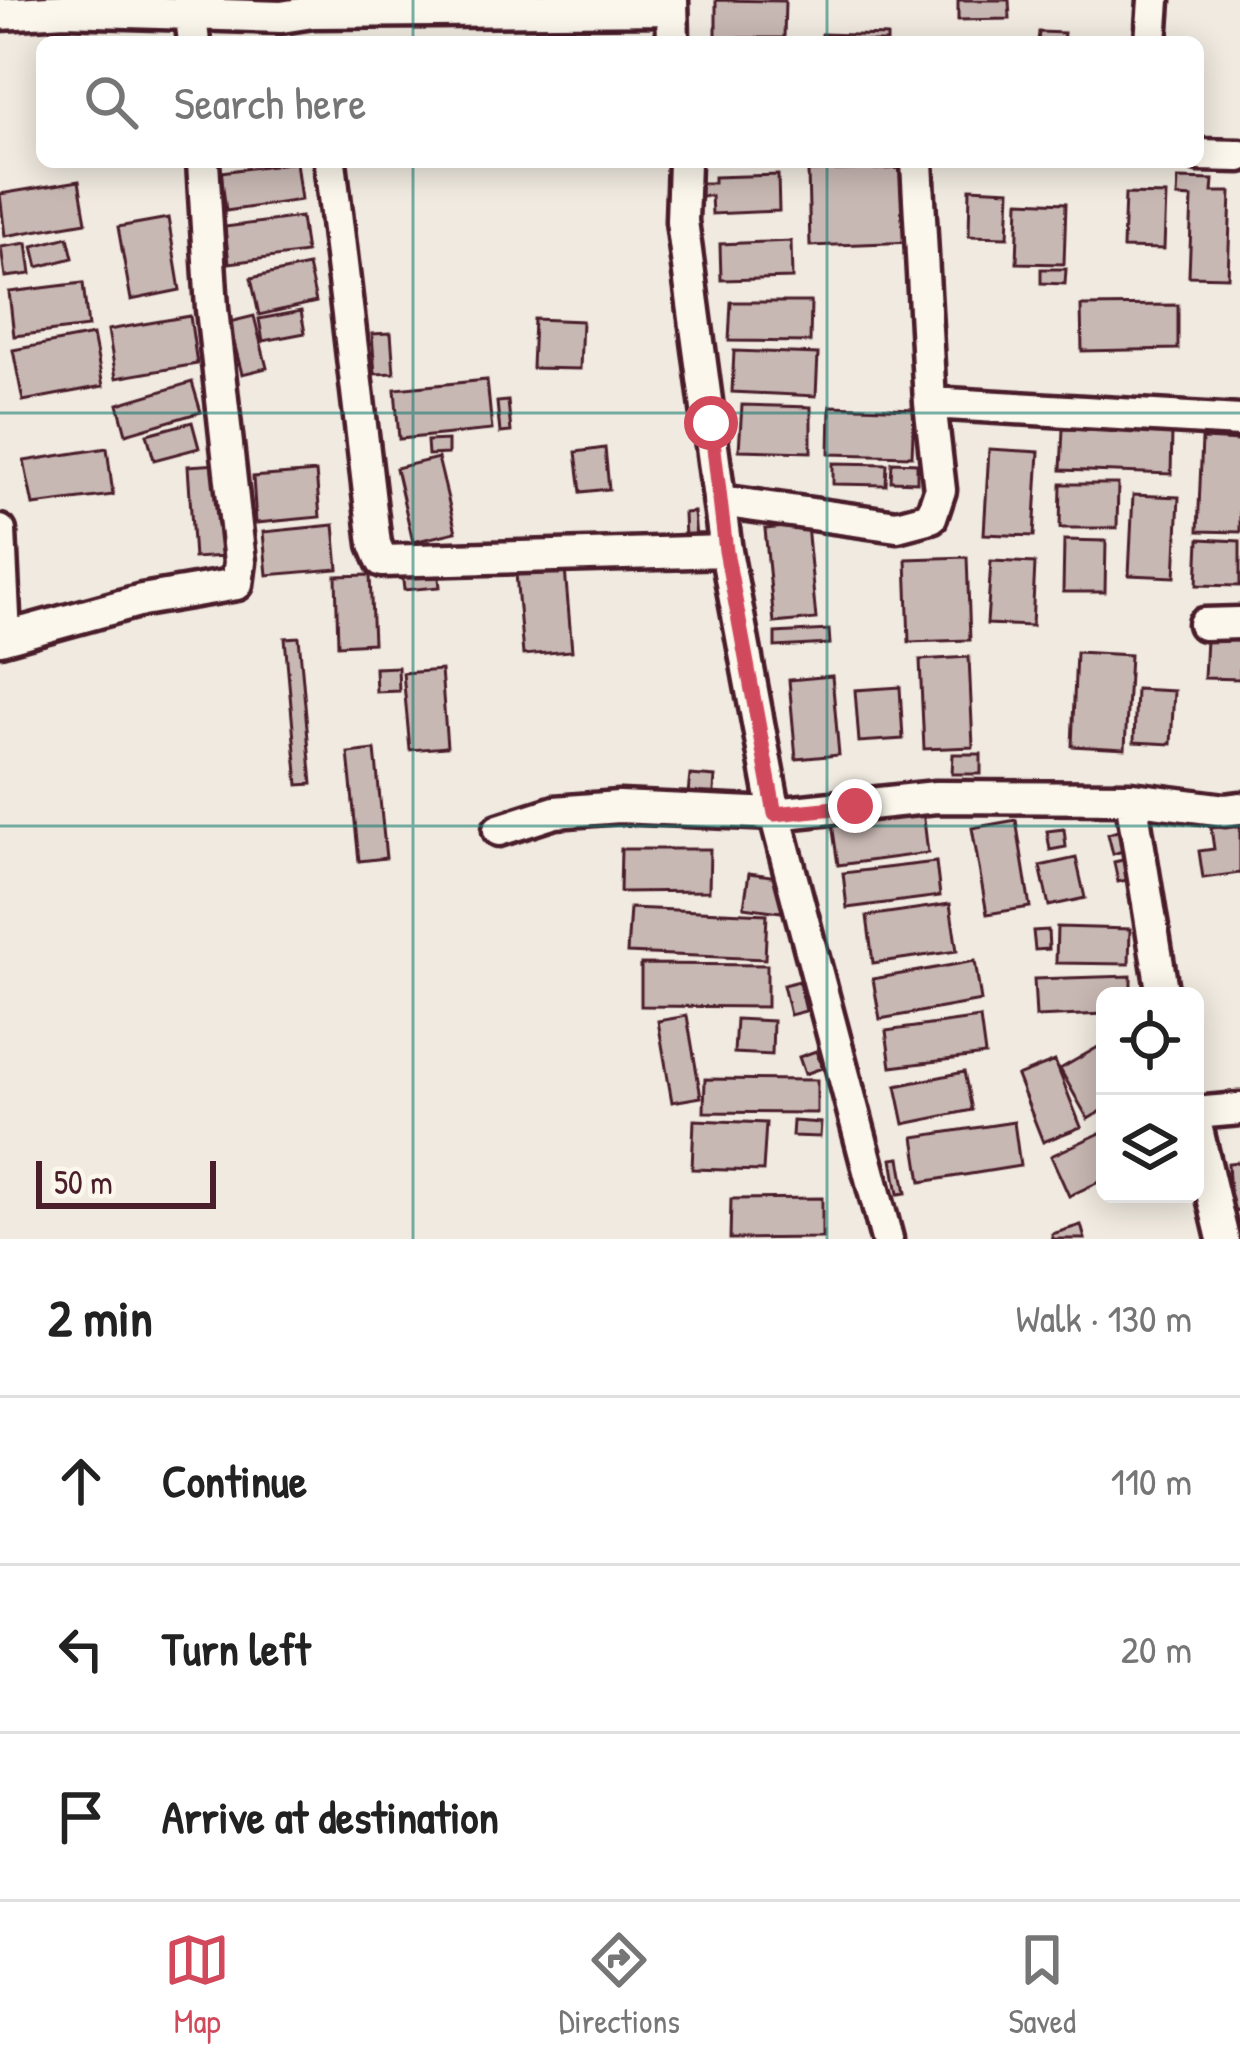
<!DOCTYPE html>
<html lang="en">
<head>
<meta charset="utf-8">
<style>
	body { margin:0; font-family:"Patrick Hand",sans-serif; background:#f2f2f2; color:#222 }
	.controls { position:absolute; right:36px; bottom:36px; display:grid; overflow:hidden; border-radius:18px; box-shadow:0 6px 30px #0003 }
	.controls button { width:108px; height:108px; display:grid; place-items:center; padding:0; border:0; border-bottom:3px solid #e0e0e0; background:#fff; color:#222; font:60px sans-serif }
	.scale { position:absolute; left:36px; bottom:30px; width:180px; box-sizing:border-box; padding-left:12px; border:6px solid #4a1f2b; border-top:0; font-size:33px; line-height:42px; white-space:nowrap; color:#4a1f2b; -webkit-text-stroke:9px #fbf7ec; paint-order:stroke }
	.stop { position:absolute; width:36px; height:36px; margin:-27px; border:9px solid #d1495b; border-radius:50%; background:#fff }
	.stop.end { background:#d1495b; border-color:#fff; box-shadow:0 3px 12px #0008 }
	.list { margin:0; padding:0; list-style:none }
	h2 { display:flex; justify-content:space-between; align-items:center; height:156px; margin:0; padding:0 48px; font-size:51px }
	h2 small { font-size:39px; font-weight:400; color:#767676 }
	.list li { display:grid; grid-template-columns:78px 1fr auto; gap:36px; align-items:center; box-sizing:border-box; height:168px; padding:0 48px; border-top:3px solid #e0e0e0 }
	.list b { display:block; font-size:45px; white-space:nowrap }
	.list em { font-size:39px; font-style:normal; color:#767676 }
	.icon { flex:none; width:66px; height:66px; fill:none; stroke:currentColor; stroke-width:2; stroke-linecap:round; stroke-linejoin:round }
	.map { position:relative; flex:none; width:1240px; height:1239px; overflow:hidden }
	.search { position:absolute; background:#fff; box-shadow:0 6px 30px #0003; left:36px; right:36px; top:36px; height:132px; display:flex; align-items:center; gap:30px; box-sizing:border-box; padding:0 42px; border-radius:18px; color:#767676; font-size:45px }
	.sheet { height:660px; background:#fff }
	nav { display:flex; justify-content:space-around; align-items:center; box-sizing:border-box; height:168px; border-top:3px solid #e0e0e0; background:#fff; font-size:33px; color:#767676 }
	nav a { display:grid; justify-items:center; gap:6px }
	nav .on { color:#d1495b }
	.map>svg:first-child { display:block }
	.building { fill:#c8b8b3; stroke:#4a1f2b; stroke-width:3 }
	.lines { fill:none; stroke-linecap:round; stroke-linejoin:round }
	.minor-casing { stroke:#4a1f2b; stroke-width:39 }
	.minor { stroke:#fbf7ec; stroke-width:30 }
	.route { stroke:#d1495b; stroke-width:15 }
	.grid { fill:none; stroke:#0f766e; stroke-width:3; stroke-opacity:0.55 }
</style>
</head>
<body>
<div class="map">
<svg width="1240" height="1239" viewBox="0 0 1240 1239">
	<rect width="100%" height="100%" fill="#f0eae0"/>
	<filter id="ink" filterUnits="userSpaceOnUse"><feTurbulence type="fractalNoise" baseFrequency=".00833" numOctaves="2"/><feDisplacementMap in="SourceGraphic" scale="24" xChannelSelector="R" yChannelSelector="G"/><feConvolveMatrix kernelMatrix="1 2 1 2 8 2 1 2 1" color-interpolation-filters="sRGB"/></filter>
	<g filter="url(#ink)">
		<path class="building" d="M716 0 785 1 784 38H716Z
			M958 0H1009L1010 19 958 20Z
			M1039 32 1064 33 1063 42H1038Z
			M822 34 887 36V42H822Z
			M296 162 301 200 226 211 221 172Z
			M911 168 913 242 810 246 808 171Z
			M778 175 779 211 712 214 711 196H701V183H714V177Z
			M1178 179 1213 180 1212 192H1231L1228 277 1189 276 1192 198 1177 197Z
			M79 181 86 222 5 236 0 194Z
			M970 188 1010 190 1008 237 969 236Z
			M1125 194 1166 195 1164 249 1123 248Z
			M1019 201 1066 203 1064 264 1017 263Z
			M301 217 306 253 229 263 225 227Z
			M168 218 180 290 131 300 118 227Z
			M68 237 73 258 38 267 33 246Z
			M791 241 792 278 721 280 720 244Z
			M27 243 31 274 5 277 1 247Z
			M308 266 316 302 259 315 251 278Z
			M1041 269H1066L1065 284 1041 283Z
			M83 283 88 327 14 336 9 292Z
			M731 302H811L810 342 729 341Z
			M1178 305V349L1082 351 1081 306Z
			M301 311 305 333 263 341 259 319Z
			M190 316 197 364 116 378 108 330Z
			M254 316 267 368 242 374 229 322Z
			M534 319 582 321 580 369 532 368Z
			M391 333 394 373 375 374 372 334Z
			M93 335 103 386 23 401 13 350Z
			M734 351 818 354 816 396 732 392Z
			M487 380 492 430 399 439 395 389Z
			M192 382 201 412 126 434 118 404Z
			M508 401 511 432 500 433 497 402Z
			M742 405 811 407V452L739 450Z
			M830 406 914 409 912 456 829 454Z
			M192 422 199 448 154 460 147 434Z
			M1063 429 1172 433 1171 474 1061 470Z
			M1202 439 1240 441V532L1198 531Z
			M448 440V454L428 455 427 441Z
			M107 448 113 495 33 505 24 461Z
			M605 448 609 489 581 492 576 452Z
			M989 449 1039 452 1034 536 984 534Z
			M438 458 456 532 413 542 396 468Z
			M892 462 917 463V482L891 481Z
			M833 463 887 464 886 485 833 484Z
			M219 464 225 556 194 558 188 466Z
			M316 472 320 517 256 523 253 477Z
			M1061 484H1118L1117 528H1060Z
			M1133 495 1179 497 1175 577 1129 575Z
			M694 512 696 539 685 540 684 513Z
			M334 525 338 569 267 575 263 532Z
			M807 525 816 619 774 623 765 529Z
			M1199 539 1240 541V586L1197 585Z
			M1064 540 1106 541 1105 592H1063Z
			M967 557 970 640 909 642 906 559Z
			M991 561 1035 563 1032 626 987 624Z
			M438 569 440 587 404 590 402 572Z
			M565 569 572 651 523 655 516 574Z
			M370 575 373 643 338 645 336 576Z
			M829 630 830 644 775 647V633Z
			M299 637 312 784 298 785 285 638Z
			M1206 639 1240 641V679L1204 678Z
			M1076 652 1130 655 1125 749 1072 746Z
			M969 657 973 747 924 749 920 660Z
			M398 667 399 691 376 692 375 668Z
			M441 670 447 747 410 750 403 673Z
			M832 676 839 755 796 759 789 680Z
			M900 687 903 739 859 742 855 690Z
			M1136 689 1174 691 1171 744 1134 742Z
			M375 750 386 858 359 861 348 753Z
			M953 754H981V774H952Z
			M690 775 715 777 713 805 687 803Z
			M923 811 928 853 838 865 832 823Z
			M1016 820 1030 907 987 914 972 828Z
			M1240 825V873L1203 878 1199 851 1214 849 1211 828Z
			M1064 829 1066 847 1050 850 1047 831Z
			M1124 829 1129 849 1113 854 1108 834Z
			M621 849H710L709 891 620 892Z
			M1076 858 1085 898 1049 906 1040 866Z
			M1127 859 1131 879 1118 882 1114 862Z
			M936 862 940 896 847 908 843 873Z
			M749 873 785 878 781 912 744 907Z
			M950 904 957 951 873 963 867 916Z
			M630 908 767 914 765 959 627 953Z
			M1057 927 1130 929 1129 964 1056 963Z
			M1048 930 1049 949 1035 950 1033 931Z
			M975 961 981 1001 880 1019 873 979Z
			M641 964 767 965V1007L641 1006Z
			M1131 976V996H1105V1014L1036 1017 1034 979Z
			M799 981 806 1011 790 1015 783 985Z
			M687 1016 701 1097 672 1102 658 1021Z
			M980 1018 985 1055 891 1067 886 1031Z
			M736 1019 773 1021 772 1055 734 1053Z
			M1105 1043V1109L1088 1119 1060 1069Z
			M816 1051 822 1068 805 1074 799 1057Z
			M1055 1061 1081 1127 1043 1142 1017 1076Z
			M964 1072 972 1110 904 1124 896 1086Z
			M705 1079 817 1080V1113L704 1112Z
			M694 1120 766 1123 763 1171 692 1169Z
			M793 1121 821 1123 820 1137 792 1136Z
			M1014 1122 1020 1166 921 1182 914 1137Z
			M1105 1131V1179L1069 1196 1051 1156Z
			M900 1158 906 1193 898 1194 892 1159Z
			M1240 1162V1211H1231L1228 1163Z
			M822 1198V1238L730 1239 731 1199Z
			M1081 1225 1085 1239H1053L1052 1234Z"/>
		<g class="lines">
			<defs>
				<path id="minor" d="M189 0 194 42
					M672 0 673 42
					M0 14 65 10 281 17 313 12 671 9
					M1151 42 1154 0
					M1198 155 1240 156
					M330 162 375 544 382 561 726 551
					M684 162 682 221 726 551 775 814 887 1239
					M930 403 1240 421
					M720 501 897 526 931 517 940 490 930 403 917 162
					M0 531 5 637
					M1204 624 1240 623
					M0 639 142 600 237 584 240 562 212 309 203 162
					M1131 798 1163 996
					M499 830 555 812 619 807 775 814 936 797 1131 798 1225 810 1240 808
					M1195 1113 1240 1109
					M1195 1121 1223 1239"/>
			</defs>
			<use href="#minor" class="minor-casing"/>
			<use href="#minor" class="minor"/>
		</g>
	</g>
	<g class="lines" filter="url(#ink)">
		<path class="route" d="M711 423 726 551 775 814 855 806"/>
	</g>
	<path class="grid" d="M413 0V42M827 0V42M413 162V1239M827 162V1239M0 413H1240M0 826H1240"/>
</svg>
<div class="controls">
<button><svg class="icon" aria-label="locate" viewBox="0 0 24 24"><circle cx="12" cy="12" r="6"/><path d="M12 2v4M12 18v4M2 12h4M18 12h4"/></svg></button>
<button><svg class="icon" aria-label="layers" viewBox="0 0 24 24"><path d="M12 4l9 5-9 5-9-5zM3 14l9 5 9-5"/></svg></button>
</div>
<div class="scale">50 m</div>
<div class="stop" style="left:711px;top:423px"></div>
<div class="stop end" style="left:855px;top:806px"></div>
<div class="search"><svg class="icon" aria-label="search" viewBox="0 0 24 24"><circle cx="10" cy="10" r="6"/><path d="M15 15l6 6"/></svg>Search here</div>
</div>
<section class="sheet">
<h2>2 min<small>Walk · 130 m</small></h2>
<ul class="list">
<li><svg class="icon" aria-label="ahead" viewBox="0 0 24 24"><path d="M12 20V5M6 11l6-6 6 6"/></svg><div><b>Continue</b></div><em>110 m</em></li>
<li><svg class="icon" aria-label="left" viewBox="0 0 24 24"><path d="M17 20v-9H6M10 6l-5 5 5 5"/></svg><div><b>Turn left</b></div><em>20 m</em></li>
<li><svg class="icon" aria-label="arrive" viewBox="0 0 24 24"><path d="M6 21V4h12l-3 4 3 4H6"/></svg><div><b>Arrive at destination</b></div></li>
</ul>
</section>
<nav>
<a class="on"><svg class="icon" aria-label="map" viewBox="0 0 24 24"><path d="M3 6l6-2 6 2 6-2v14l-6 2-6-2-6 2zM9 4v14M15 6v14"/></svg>Map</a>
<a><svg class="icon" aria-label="directions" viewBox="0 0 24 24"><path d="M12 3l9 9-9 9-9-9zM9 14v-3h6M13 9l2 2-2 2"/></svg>Directions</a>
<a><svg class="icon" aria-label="saved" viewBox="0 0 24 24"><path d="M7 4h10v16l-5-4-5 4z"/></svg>Saved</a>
</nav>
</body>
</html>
